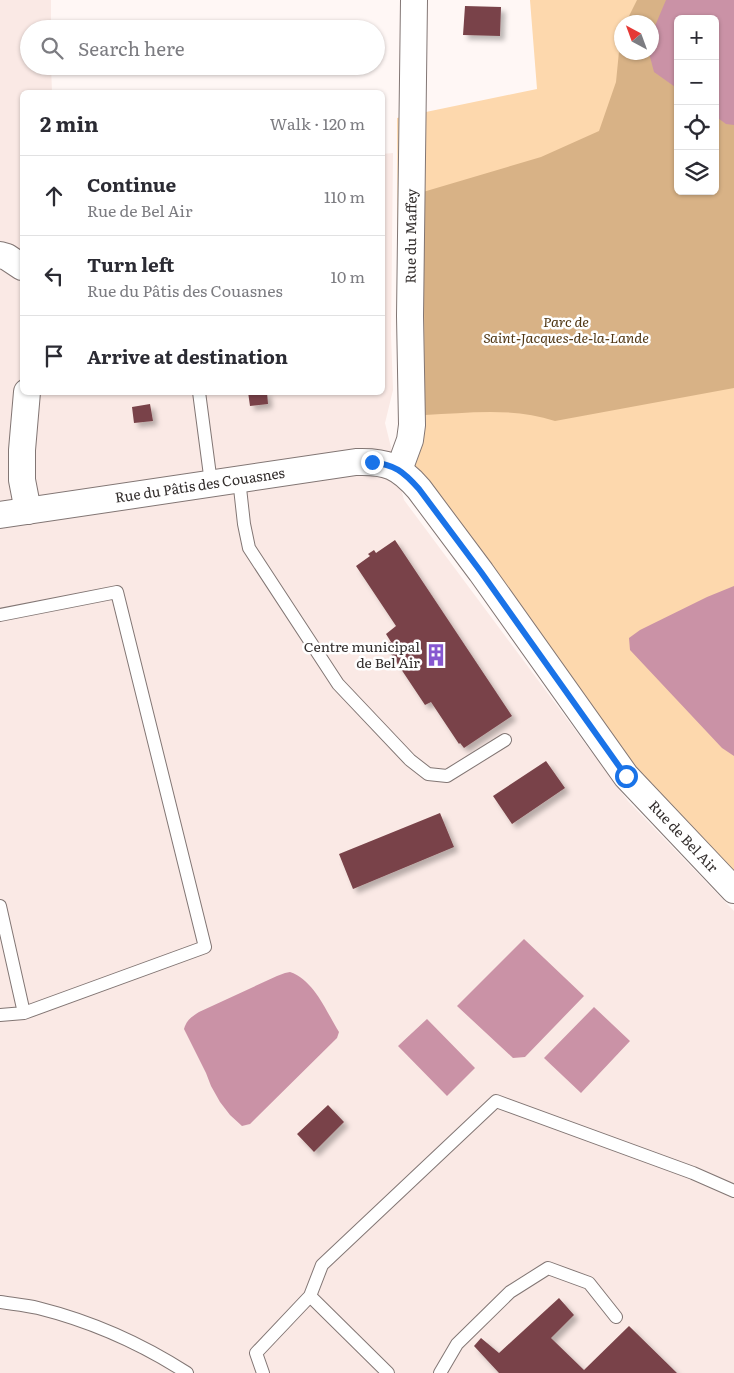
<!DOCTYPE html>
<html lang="en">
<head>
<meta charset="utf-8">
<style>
	body { margin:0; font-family:Literata,serif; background:#f2f2f3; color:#2b2b33 }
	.controls { position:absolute; right:15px; top:15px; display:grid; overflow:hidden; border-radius:8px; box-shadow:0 1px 4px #0004 }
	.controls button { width:45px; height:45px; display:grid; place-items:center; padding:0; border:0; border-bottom:1px solid #e1e1e2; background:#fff; color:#2b2b33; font:25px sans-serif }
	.compass { position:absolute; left:614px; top:15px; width:45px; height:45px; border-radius:50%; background:#fff; box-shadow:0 1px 4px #0004; rotate:319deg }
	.stop { position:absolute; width:15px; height:15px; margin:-11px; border:4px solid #1a73e8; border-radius:50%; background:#fff }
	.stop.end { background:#1a73e8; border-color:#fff; box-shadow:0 1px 5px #0008 }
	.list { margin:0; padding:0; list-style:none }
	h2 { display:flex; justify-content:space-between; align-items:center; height:65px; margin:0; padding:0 20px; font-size:21px }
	h2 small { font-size:16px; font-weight:400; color:#7c7c81 }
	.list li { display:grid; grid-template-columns:32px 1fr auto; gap:15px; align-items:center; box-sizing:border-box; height:80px; padding:0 20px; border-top:1px solid #e1e1e2 }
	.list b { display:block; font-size:19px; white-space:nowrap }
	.list p { margin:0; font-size:16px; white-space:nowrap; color:#7c7c81 }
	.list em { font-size:16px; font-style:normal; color:#7c7c81 }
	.icon { flex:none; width:28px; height:28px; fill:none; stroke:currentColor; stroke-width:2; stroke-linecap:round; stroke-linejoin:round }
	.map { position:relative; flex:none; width:734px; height:1373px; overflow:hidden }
	.search { position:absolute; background:#fff; box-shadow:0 1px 4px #0004; left:20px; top:20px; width:365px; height:55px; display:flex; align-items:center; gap:12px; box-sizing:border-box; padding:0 18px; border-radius:28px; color:#7c7c81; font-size:19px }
	.panel { position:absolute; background:#fff; box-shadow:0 1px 4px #0004; left:20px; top:90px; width:365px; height:305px; border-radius:8px }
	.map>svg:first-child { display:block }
	.built { fill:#fae9e5 }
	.green { fill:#fdd8ad; fill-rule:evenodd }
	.forest { fill:#d8b286; fill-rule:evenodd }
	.water { fill:#ca92a6 }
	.building { fill:#794349; filter:url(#shadow) }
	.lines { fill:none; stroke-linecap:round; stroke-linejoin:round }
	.lane-casing { stroke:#827674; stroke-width:14 }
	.street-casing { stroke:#827674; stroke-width:28 }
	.lane { stroke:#fff; stroke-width:12 }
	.street { stroke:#fff; stroke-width:26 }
	.route { stroke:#1a73e8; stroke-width:6 }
	.labels { text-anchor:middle; stroke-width:5; stroke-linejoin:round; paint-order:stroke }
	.street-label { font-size:14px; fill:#332e2d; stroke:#fff }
	.park-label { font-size:14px; font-style:italic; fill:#503613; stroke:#fff }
	.poi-label { font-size:14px; fill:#332e2d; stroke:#fff; text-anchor:end }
</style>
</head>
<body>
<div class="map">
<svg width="734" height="1373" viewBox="0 0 734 1373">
	<defs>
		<filter id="shadow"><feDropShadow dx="4.5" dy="4.5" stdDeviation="2.5" flood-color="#0004"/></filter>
	</defs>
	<rect width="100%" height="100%" fill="#fff7f5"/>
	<path class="built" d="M0 0H51V29H29V66H51L52 92H22V392H382V154L393 153 391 335 393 390 385 423 404 500 628 801 734 911V1373H0Z"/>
	<path class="green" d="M530 0H734V890L658 811 399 470 397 118 537 89ZM678 19H715V191H678ZM622 22H652V52H622Z"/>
	<path class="forest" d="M637 0H734V388L555 421C513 407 468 413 425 415L423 192 541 157 599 131 616 82 621 31 622 52H652V22H626ZM678 19H715V191H678Z"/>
	<path class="water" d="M666 0H734V125L726 124 715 116V19H678V89L654 72 649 53 652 52V33Z
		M734 586V756L722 748 630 650 629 638 640 630 707 597Z
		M524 939 584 996 525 1057 513 1058 457 1006Z
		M290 972C314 980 326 1011 339 1032L337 1038 250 1124 242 1126 230 1115 220 1102 211 1086 206 1073 184 1029C187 1019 192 1017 199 1012L277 976 285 973Z
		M594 1007 630 1041 581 1093 544 1058Z
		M427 1019 475 1068 447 1096 398 1046Z"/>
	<path class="building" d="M465 6 501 7 500 36 463 35Z
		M248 392H267L268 404 250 406Z
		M150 404 153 421 134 423 132 407Z
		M395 540 512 716 464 748 460 743 459 744 431 702 425 705 385 645 391 642 386 634 396 626 356 566 370 556 368 554 374 550 376 553Z
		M546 761 565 788 512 824 493 796Z
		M440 813 454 847 353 889 339 854Z
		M328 1105 344 1122 314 1152 297 1134Z
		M559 1298 574 1315 551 1338 584 1370 629 1326 677 1373H499L474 1346 481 1338 499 1353Z"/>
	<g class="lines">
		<defs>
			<path id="lane" d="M199 392 211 483
				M239 479 244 524 249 548 338 684 410 760 428 774 447 776 505 740
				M0 615 117 592 205 947 24 1013 0 1015
				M0 906 24 1013
				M0 1302C13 1304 26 1305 38 1308 90 1321 142 1344 187 1373
				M263 1373 256 1353 310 1296
				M388 1373 310 1296 322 1265 496 1101 693 1173 734 1191
				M440 1373 457 1344 510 1292 548 1268 589 1283 616 1317"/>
			<g id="street">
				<path d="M0 255 7 257 22 267"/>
				<path d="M27 392 22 450V480L28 511"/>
				<path id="s1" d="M399 470 410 440 412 425 410 316 414 0"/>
				<path id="s2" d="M0 515 356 462C387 461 399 466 419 489L481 572 626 776 734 890"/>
			</g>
		</defs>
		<use href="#lane" class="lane-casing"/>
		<use href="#street" class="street-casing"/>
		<use href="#lane" class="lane"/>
		<use href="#street" class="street"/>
	</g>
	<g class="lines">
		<path class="route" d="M372 462C395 465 403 471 419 489L481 572 626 776"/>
	</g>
	<defs>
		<symbol id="building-bare" viewBox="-9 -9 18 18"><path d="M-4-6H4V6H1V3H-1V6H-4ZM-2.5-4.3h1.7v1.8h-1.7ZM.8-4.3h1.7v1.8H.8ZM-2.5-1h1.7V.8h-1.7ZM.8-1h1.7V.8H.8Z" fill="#8657d0" stroke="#fff" stroke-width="2.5" paint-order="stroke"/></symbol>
	</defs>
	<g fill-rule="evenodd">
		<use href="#building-bare" x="420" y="639" width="32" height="32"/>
	</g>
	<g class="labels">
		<g class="street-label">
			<text dy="5" stroke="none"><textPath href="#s1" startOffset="236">Rue du Maffey</textPath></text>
			<text dy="5" stroke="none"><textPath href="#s2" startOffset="202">Rue du Pâtis des Couasnes</textPath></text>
			<text dy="5" stroke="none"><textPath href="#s2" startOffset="869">Rue de Bel Air</textPath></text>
		</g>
		<g class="park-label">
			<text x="566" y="327">Parc de<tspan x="566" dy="16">Saint-Jacques-de-la-Lande</tspan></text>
		</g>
		<g class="poi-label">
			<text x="420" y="652">Centre municipal<tspan x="420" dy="16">de Bel Air</tspan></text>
		</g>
	</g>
</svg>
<div class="controls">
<button>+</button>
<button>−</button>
<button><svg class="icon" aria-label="locate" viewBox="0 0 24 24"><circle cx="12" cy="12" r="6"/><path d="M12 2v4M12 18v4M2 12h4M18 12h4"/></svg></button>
<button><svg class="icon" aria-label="layers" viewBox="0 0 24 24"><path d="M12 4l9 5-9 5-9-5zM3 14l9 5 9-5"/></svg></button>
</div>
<svg class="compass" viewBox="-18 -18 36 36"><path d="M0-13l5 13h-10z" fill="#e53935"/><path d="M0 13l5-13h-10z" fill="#7c7c81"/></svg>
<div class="stop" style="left:626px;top:776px"></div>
<div class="stop end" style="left:372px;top:462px"></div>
<div class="search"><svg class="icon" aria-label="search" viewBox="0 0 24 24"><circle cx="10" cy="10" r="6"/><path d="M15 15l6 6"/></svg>Search here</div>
<section class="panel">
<h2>2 min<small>Walk · 120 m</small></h2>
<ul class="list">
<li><svg class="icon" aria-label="ahead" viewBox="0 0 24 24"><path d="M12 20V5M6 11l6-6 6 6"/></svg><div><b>Continue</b><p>Rue de Bel Air</p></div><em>110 m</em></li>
<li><svg class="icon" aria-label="left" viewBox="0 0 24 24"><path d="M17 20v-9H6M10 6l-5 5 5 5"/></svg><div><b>Turn left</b><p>Rue du Pâtis des Couasnes</p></div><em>10 m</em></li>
<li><svg class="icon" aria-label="arrive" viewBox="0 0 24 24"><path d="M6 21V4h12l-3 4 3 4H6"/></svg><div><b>Arrive at destination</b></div></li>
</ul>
</section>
</div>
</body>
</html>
